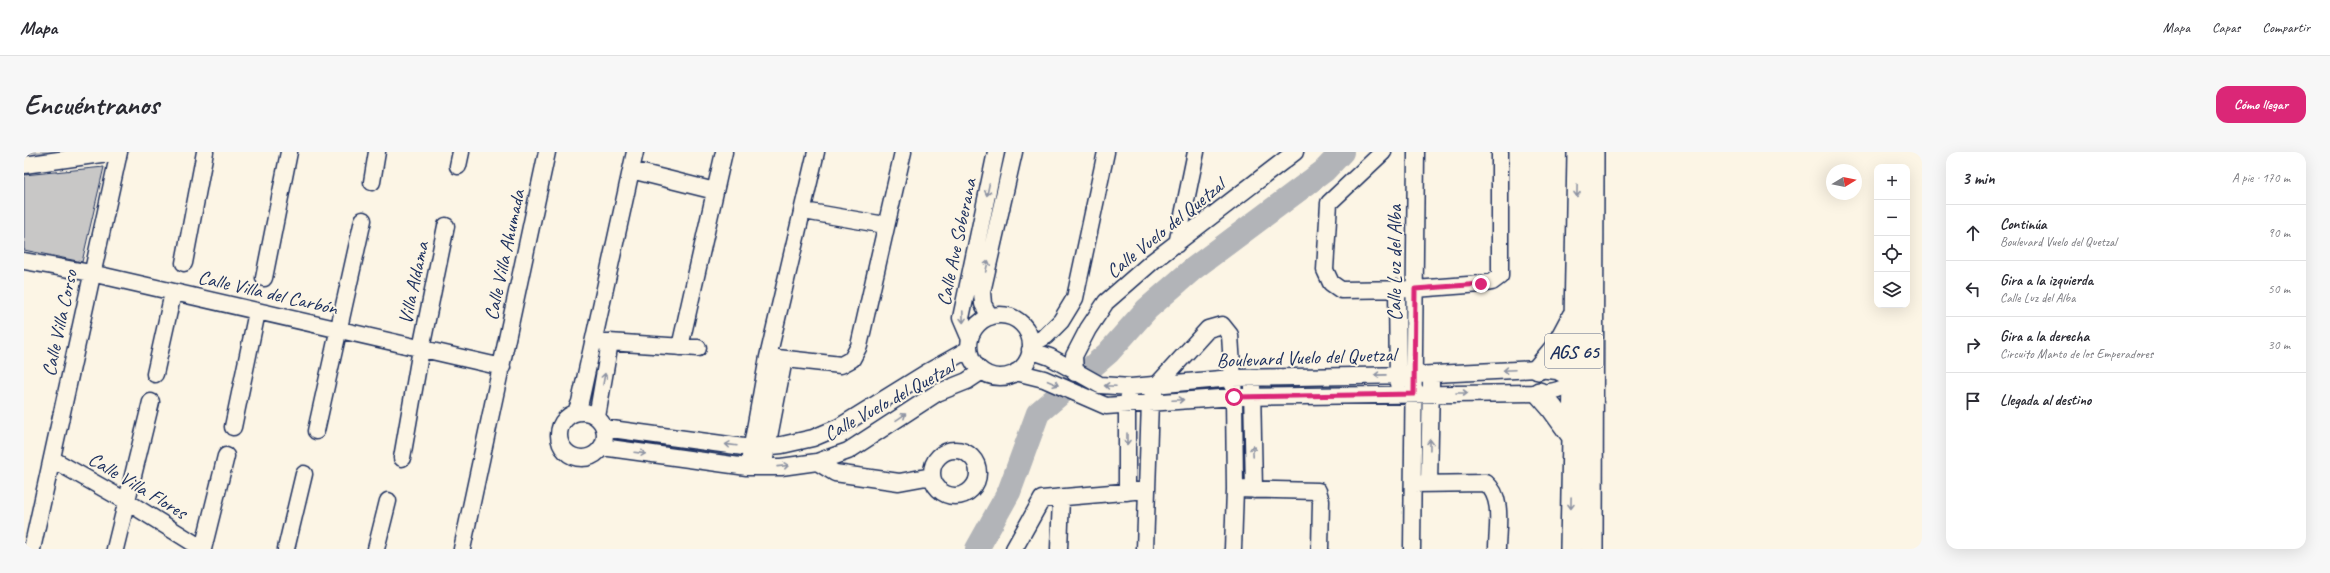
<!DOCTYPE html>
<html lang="es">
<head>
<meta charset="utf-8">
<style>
	body { margin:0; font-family:Caveat,sans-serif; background:#f7f7f7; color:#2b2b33 }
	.controls { position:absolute; right:12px; top:12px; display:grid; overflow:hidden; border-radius:8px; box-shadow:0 4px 16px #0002 }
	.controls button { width:36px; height:36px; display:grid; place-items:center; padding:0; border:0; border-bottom:1px solid #e1e1e2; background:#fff; color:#2b2b33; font:20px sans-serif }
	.compass { position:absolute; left:1802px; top:12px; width:36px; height:36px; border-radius:50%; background:#fff; box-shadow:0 4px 16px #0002; rotate:80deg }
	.stop { position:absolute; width:12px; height:12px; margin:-9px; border:3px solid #db2777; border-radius:50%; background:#fff }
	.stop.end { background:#db2777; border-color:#fff; box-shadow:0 1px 4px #0008 }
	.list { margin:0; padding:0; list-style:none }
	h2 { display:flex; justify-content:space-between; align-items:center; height:52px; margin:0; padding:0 16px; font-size:17px }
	h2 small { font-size:13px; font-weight:400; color:#7c7c81 }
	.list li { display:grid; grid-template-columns:26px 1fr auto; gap:12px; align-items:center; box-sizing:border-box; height:56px; padding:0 16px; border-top:1px solid #e1e1e2 }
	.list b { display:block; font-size:15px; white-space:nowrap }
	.list p { margin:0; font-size:13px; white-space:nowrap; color:#7c7c81 }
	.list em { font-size:13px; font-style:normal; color:#7c7c81 }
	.icon { flex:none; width:22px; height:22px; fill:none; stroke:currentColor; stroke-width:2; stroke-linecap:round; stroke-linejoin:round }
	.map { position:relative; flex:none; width:1898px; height:397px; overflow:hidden; border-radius:12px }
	header { display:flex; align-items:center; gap:24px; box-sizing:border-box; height:56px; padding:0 20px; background:#fff; border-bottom:1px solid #e1e1e2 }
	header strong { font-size:19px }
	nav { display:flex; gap:22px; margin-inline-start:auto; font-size:14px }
	.intro { display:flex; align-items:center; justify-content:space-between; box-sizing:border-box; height:96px; padding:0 24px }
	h1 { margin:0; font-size:28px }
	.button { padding:10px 18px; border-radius:12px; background:#db2777; color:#fff; font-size:14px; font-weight:700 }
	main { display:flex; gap:24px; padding:0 24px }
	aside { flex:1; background:#fff; border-radius:12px; box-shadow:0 4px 16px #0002 }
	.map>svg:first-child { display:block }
	.green { fill:#dfdbd4; stroke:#7d8599 }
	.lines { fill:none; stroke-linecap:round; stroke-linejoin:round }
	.river { stroke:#b2b4b8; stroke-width:24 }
	.building { fill:#c8c7c6; stroke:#1b2f5e }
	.minor-casing { stroke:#1b2f5e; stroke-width:19 }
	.major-casing { stroke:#1b2f5e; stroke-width:24 }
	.minor { stroke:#fcf5e5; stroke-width:16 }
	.major { stroke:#fcf5e5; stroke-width:21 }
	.oneway { stroke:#8c92a2 }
	.route { stroke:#db2777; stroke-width:5 }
	.labels { text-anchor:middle; stroke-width:4; stroke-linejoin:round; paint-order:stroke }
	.shield { fill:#fcf5e5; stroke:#5e6a86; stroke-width:1 }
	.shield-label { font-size:19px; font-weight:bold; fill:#1b2f5e }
	.street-label { font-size:20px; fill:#1b2f5e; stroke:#fcf5e5 }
</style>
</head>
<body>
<header>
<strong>Mapa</strong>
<nav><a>Mapa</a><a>Capas</a><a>Compartir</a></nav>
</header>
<div class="intro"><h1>Encuéntranos</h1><a class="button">Cómo llegar</a></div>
<main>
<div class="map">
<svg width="1898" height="397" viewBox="0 0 1898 397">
	<rect width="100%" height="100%" fill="#fcf5e5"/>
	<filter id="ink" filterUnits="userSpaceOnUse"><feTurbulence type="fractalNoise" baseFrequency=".025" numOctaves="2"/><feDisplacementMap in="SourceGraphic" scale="8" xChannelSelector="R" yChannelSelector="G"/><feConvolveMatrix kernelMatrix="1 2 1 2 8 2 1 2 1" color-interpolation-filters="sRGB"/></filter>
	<g filter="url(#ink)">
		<path class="green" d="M0 0H68L0 8Z"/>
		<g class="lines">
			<path class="river" d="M953 397 985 340 1014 261 1084 201 1123 157 1169 117 1300 19 1318 0"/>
		</g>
		<path class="building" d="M80 15 58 110 0 98V23Z"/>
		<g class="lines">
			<defs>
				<path id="minor" d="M1359 0 1305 51 1301 118 1307 131 1317 138 1391 137 1457 132 1468 130 1476 124V0
					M0 13 91 0
					M434 14 437 0
					M607 18 691 39
					M348 30 353 0
					M780 59 861 73
					M1153 92 1172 0
					M0 109 67 121 478 215
					M160 111 181 0
					M240 126 265 0
					M1373 136 1374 232
					M945 194a31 31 0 1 1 62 0a31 31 0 1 1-62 0Z
					M966 165 959 152 958 140 990 0
					M946 187 937 166 972 0
					M570 189 674 196
					M1007 193 1022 184 1037 169 1051 146 1082 0
					M656 195 700 0
					M744 205 817 213 828 207 835 194 879 0
					M992 220 1020 227 1082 254 1210 245 1515 241C1529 240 1539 239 1550 228L1533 219 1514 217 1390 223 1208 226 1107 235 1076 233 1026 205 1006 198
					M1051 221 1050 204 1064 177 1082 150 1129 109 1271 0
					M131 222 149 141
					M1228 235 1230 338
					M552 260 556 250 611 0
					M535 283a23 23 0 1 1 46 0a23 23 0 1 1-46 0Z
					M573 265 586 190
					M209 275 233 160
					M580 276 727 296 758 293 789 286 815 275 902 221 945 197
					M292 279 339 68
					M578 295 723 315H757L793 310 824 299 913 241 943 229 958 219
					M908 321a23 23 0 1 1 46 0a23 23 0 1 1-46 0Z
					M726 305 744 205 792 0
					M378 306 397 197 422 74
					M741 306 760 207
					M28 307 102 349 179 397
					M793 310 811 321 875 330 908 324
					M1389 332 1462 331C1480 346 1473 376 1473 397
					M1405 332 1407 231
					M1211 337 1294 339 1297 349 1296 397
					M1103 340V253L1105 244
					M8 397 95 0
					M91 397 127 250
					M179 397 202 304
					M262 397 280 322
					M352 397 364 349
					M438 397 523 0
					M990 397 1018 347 1122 338
					M1035 397 1037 346
					M1121 397 1126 250 1133 233 1184 177 1198 173 1206 183 1210 245 1211 337 1209 397
					M1388 397 1392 0"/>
				<path id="major" d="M1514 217 1533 194 1549 164
					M1515 241 1528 256 1549 285
					M1547 397 1554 0
					M1568 397 1569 0"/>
			</defs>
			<use href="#minor" class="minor-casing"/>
			<use href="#major" class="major-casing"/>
			<use href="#minor" class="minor"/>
			<use href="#major" class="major"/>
		</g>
		<defs><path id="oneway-shaft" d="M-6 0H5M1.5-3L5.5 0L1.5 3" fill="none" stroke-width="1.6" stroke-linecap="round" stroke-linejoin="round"/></defs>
		<g class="oneway">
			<use href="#oneway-shaft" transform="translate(964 38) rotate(102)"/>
			<use href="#oneway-shaft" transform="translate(1553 39) rotate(91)"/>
			<use href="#oneway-shaft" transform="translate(963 114) rotate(-77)"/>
			<use href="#oneway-shaft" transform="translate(939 165) rotate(88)"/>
			<use href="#oneway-shaft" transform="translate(1485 218) rotate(177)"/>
			<use href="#oneway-shaft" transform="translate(1356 223) rotate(179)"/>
			<use href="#oneway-shaft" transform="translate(580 227) rotate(-80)"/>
			<use href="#oneway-shaft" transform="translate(1029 231) rotate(23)"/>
			<use href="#oneway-shaft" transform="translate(1086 234) rotate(-177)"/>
			<use href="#oneway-shaft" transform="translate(1438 241)"/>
			<use href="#oneway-shaft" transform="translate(1154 248) rotate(-3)"/>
			<use href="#oneway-shaft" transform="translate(877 265) rotate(-34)"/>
			<use href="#oneway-shaft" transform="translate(1103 287) rotate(90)"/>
			<use href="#oneway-shaft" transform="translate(707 293) rotate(-173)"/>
			<use href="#oneway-shaft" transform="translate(1406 293) rotate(-89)"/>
			<use href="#oneway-shaft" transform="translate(1229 299) rotate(-92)"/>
			<use href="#oneway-shaft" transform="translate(616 301) rotate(7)"/>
			<use href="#oneway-shaft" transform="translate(759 314) rotate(-6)"/>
			<use href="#oneway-shaft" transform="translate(1547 351) rotate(91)"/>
		</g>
	</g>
	<g class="lines" filter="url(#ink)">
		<path class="route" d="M1210 245 1390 242 1391 137 1457 132"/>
	</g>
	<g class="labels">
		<rect class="shield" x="1521" y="182" width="58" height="34" rx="3"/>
		<g class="shield-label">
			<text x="1550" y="206">AGS 65</text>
		</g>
		<g class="street-label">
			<text transform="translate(1141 76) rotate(-39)" y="7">Calle Vuelo del Quetzal</text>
			<text transform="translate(932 90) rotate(-78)" y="7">Calle Ave Soberana</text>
			<text transform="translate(480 103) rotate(-78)" y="7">Calle Villa Ahumada</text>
			<text transform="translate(1370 111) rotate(-90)" y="7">Calle Luz del Alba</text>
			<text transform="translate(389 131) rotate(-78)" y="7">Villa Aldama</text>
			<text transform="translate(244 140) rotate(13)" y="7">Calle Villa del Carbón</text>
			<text transform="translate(35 171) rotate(-78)" y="7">Calle Villa Corso</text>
			<text transform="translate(1282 205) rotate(-2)" y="7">Boulevard Vuelo del Quetzal</text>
			<text transform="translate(865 248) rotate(-29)" y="7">Calle Vuelo del Quetzal</text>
			<text transform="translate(114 333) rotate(31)" y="7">Calle Villa Flores</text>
		</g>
	</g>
</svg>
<div class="controls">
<button>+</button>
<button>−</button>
<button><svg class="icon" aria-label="locate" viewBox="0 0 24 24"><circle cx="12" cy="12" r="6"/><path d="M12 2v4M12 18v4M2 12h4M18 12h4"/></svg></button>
<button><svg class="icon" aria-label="layers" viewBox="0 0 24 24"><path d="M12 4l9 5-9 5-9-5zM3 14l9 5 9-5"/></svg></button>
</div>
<svg class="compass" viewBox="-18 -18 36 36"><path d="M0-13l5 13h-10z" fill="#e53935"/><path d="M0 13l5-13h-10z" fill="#7c7c81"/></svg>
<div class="stop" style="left:1210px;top:245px"></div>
<div class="stop end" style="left:1457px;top:132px"></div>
</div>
<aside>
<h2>3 min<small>A pie · 170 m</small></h2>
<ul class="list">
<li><svg class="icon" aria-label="ahead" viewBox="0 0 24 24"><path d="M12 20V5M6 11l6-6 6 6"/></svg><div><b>Continúa</b><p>Boulevard Vuelo del Quetzal</p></div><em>90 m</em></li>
<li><svg class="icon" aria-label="left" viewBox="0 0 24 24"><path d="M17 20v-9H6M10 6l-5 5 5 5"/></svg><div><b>Gira a la izquierda</b><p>Calle Luz del Alba</p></div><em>50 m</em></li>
<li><svg class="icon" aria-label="right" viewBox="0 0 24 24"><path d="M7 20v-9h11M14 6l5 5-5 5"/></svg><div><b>Gira a la derecha</b><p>Circuito Manto de los Emperadores</p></div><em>30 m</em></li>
<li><svg class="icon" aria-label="arrive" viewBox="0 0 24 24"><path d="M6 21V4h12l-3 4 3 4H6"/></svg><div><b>Llegada al destino</b></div></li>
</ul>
</aside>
</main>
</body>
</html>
